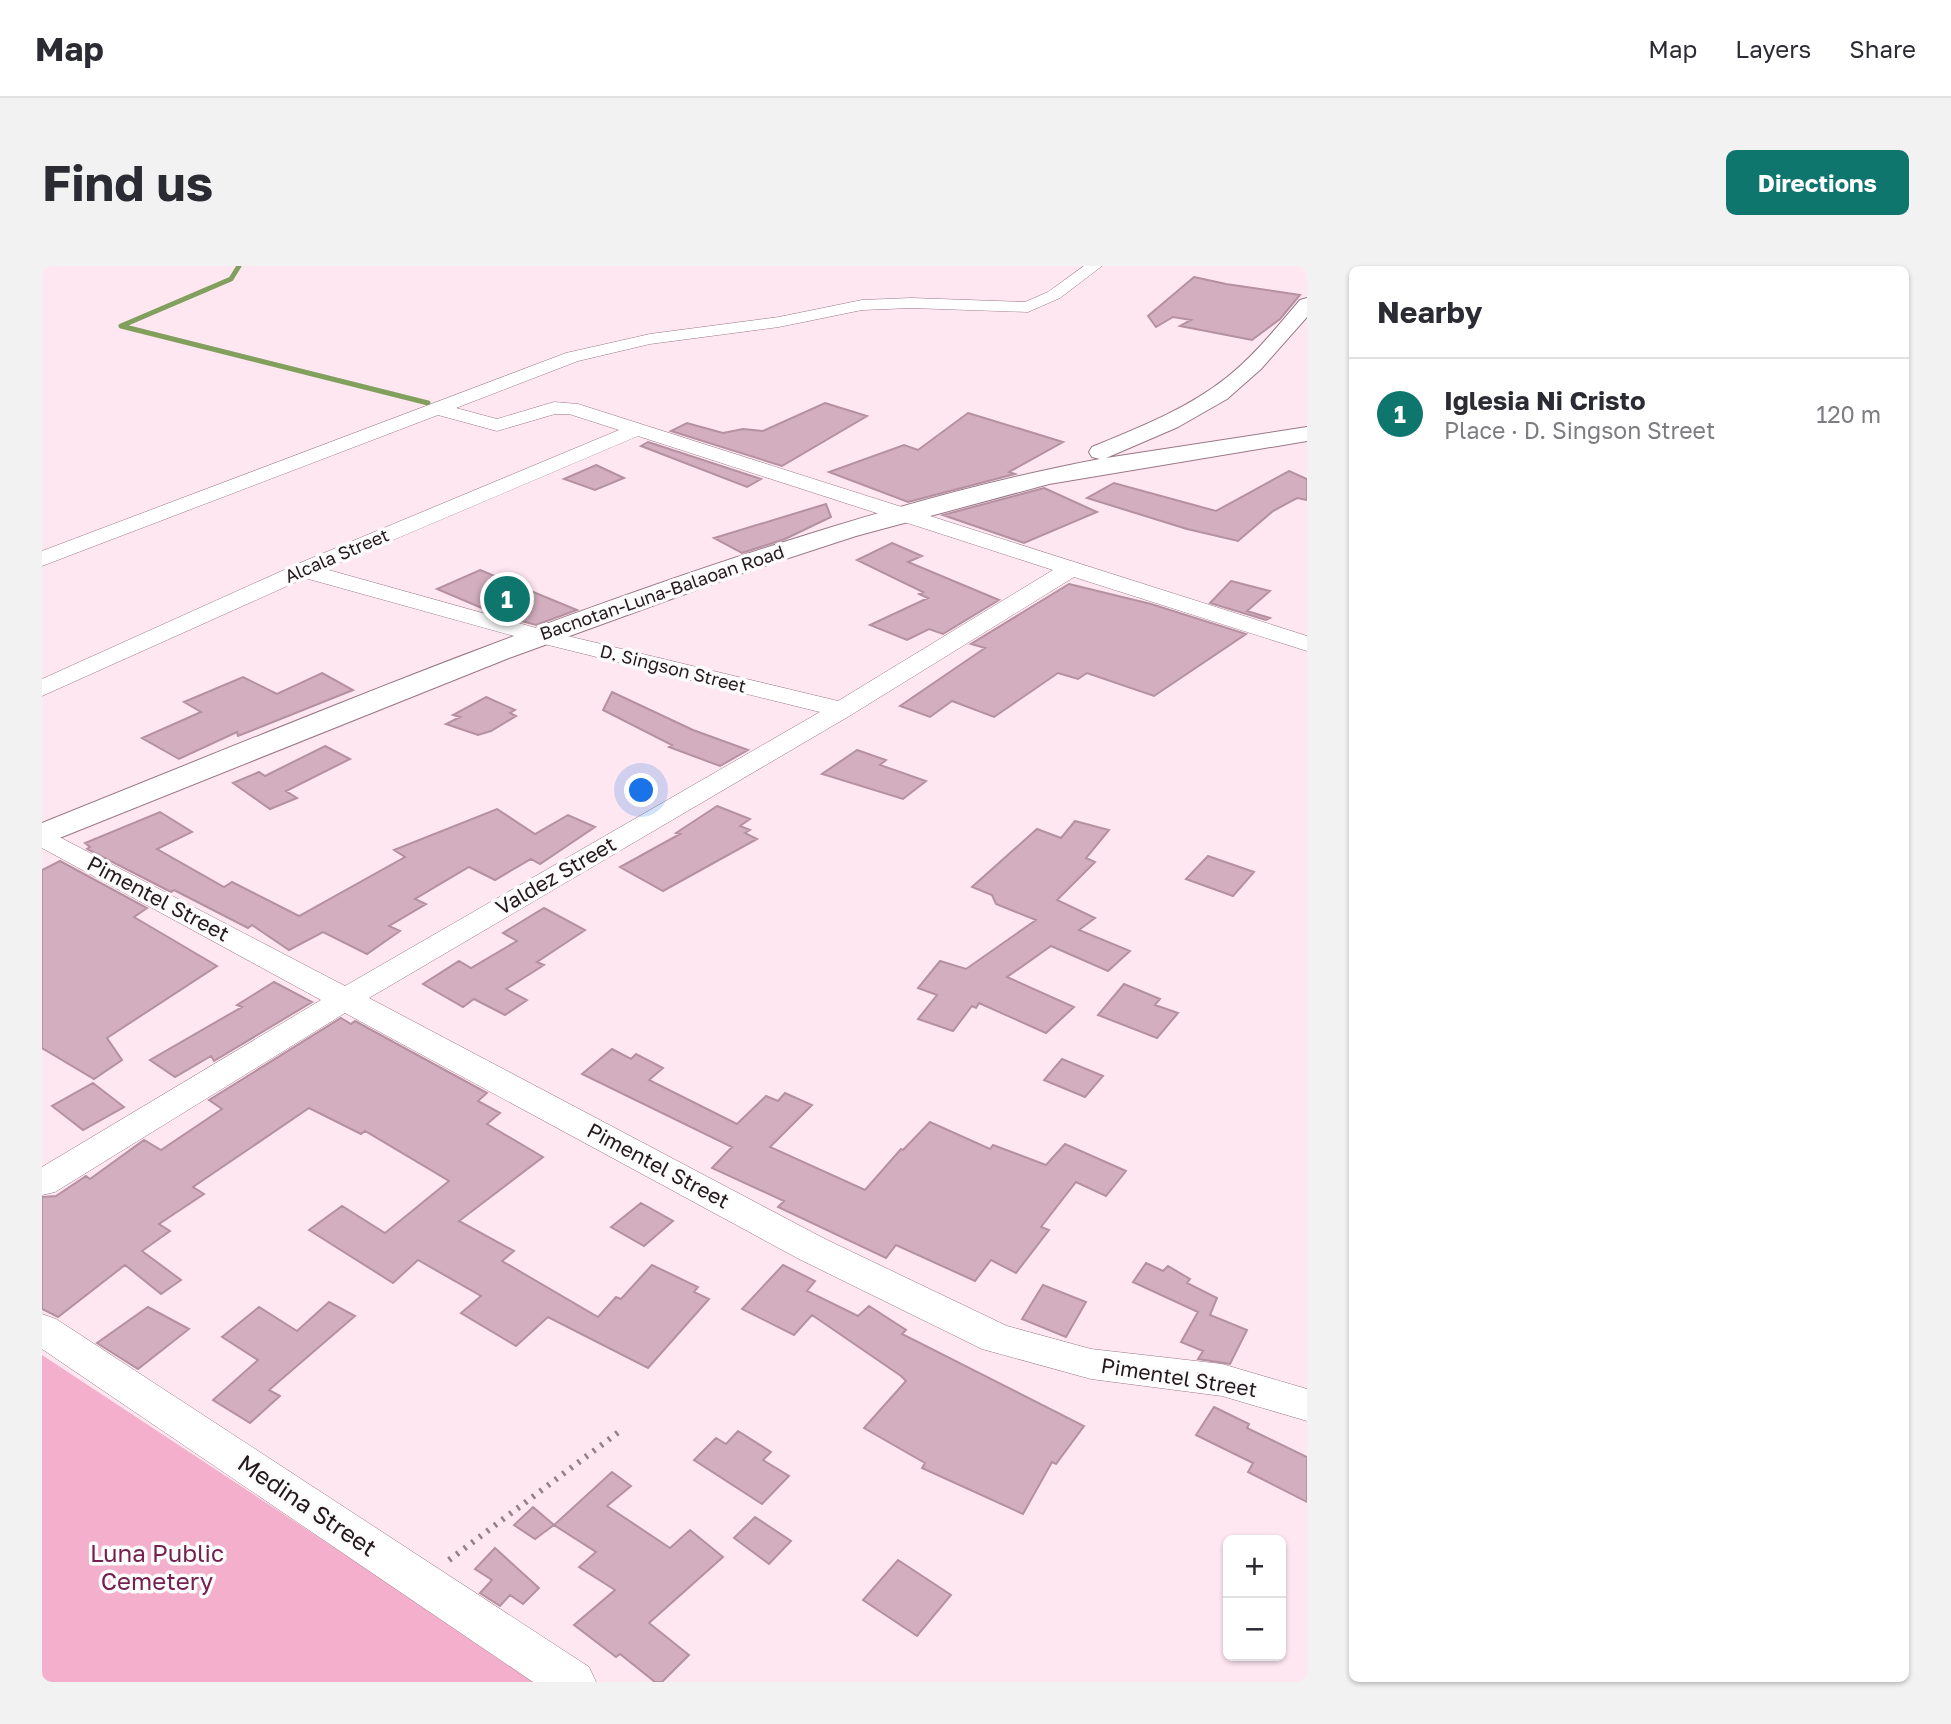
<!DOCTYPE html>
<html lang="en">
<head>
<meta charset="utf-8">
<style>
	body { margin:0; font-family:"Golos Text",sans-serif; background:#f2f2f3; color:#2b2b33 }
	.controls { position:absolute; right:21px; bottom:21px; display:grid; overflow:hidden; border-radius:10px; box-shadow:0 2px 5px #0004 }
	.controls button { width:63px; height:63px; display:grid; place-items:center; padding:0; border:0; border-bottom:2px solid #e1e1e2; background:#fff; color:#2b2b33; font:35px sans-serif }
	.you { position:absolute; left:600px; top:525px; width:24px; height:24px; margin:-18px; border:5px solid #fff; border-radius:50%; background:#1a73e8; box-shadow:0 0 0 10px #1a73e833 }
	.badge { display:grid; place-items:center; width:46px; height:46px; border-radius:50%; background:#0f766e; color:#fff; font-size:23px; font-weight:700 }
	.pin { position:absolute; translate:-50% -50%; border:4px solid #fff; box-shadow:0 2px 7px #0006 }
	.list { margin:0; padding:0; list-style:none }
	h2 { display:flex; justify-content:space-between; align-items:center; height:91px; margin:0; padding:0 28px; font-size:30px }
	h2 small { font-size:23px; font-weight:400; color:#7c7c81 }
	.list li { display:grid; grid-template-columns:46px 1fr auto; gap:21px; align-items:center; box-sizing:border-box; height:112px; padding:0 28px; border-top:2px solid #e1e1e2 }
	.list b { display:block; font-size:26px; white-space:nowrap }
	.list p { margin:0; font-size:23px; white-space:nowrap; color:#7c7c81 }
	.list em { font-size:23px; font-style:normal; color:#7c7c81 }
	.map { position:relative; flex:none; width:1265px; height:1416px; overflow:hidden; border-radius:10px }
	header { display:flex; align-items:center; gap:42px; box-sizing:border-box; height:98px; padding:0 35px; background:#fff; border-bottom:2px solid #e1e1e2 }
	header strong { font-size:33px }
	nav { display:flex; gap:38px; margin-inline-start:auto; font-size:24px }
	.intro { display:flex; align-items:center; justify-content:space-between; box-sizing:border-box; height:168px; padding:0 42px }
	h1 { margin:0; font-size:49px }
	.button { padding:18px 32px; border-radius:10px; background:#0f766e; color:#fff; font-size:24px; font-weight:700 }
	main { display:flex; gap:42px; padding:0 42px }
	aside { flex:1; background:#fff; border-radius:10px; box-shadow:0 2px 5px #0004 }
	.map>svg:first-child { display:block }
	.green { fill:#f4afcd }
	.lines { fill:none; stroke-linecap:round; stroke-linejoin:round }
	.stream { stroke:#819f5d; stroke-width:5 }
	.building { fill:#d3aebe; stroke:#b591a0; stroke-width:2 }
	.street-casing { stroke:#997786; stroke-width:1 }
	.secondary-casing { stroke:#997786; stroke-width:2 }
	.path { stroke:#938088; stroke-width:6; stroke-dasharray:2.5 7; stroke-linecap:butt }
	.street { fill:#fff; fill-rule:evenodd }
	.secondary { fill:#fff; fill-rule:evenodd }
	.labels { text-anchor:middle; stroke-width:7; stroke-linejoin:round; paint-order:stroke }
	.far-street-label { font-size:18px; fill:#25181e; stroke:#fcfcfc }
	.street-label { font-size:21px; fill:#25181e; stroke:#fcfcfc }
	.near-street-label { font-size:24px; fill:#25181e; stroke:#fcfcfc }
	.near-park-label { font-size:24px; fill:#75204e; stroke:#fcfcfc }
</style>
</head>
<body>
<header>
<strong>Map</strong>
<nav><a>Map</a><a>Layers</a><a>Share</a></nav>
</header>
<div class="intro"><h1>Find us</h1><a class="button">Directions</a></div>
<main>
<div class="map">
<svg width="1265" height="1416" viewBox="0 0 1265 1416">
	<rect width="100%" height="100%" fill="#ffe7f1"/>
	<path class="green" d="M0 1089 496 1416H0Z"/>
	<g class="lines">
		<path class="stream" d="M197 0 189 13 79 60 386 137"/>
	</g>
	<path class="building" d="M1152 11 1184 18 1258 29 1238 53 1210 74 1138 60 1149 54 1131 51 1114 61 1106 50Z
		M783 137 825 150 740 200 629 165 645 157 681 167 701 163 721 165Z
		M926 147 1021 176 967 206 973 208 866 236 787 206 862 179 876 184Z
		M606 176 719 213 705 221 599 180Z
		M554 199 582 212 553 224 522 213Z
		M1247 205 1265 213V234L1255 232 1231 245 1196 275 1145 263 1045 232 1072 217 1174 245Z
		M1002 222 1055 246 982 277 901 249Z
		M784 238 789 251 743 273 700 287 672 272Z
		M850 277 880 290 866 296 957 334 901 368 887 363 865 374 828 359 886 332 877 328 881 326 815 294Z
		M438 304 535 344 494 359 454 348 395 323Z
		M1189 315 1228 325 1205 345 1228 352 1224 354 1168 337Z
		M1027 318 1109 338 1204 368 1112 430 1045 407 1036 413 1016 407 952 451 910 435 888 451 858 440 943 382 929 378Z
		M280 407 311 424 196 470 195 466 137 493 100 472 159 446 142 436 201 411 235 428Z
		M570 426 651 464 706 484 678 500 627 481 630 479 561 444Z
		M444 431 473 444 468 447 474 450 449 465 436 469 404 458 418 451 411 449Z
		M283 480 308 493 244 525 255 532 228 543 191 517 217 506 223 510Z
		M815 484 844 494 838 499 884 515 861 533 780 508Z
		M675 540 708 553 698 560 708 564 703 567 715 573 621 625 578 601 638 568 634 567Z
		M455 543 493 568 526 549 553 561 498 598 489 593 453 614 427 601 373 633 384 638 347 660 358 665 325 688 281 666 247 684 210 659 206 662 132 624 129 626 45 583 48 581 43 577 118 546 150 566 115 583 182 621 190 616 257 650 363 591 352 584Z
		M1033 555 1067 564 1044 592 1053 596 1015 634 1053 652 1037 664 1088 685 1066 705 1009 680 965 711 1032 741 1004 767 937 737 934 742 930 740 911 765 876 753 895 729 876 722 898 695 924 703 994 654 954 638 950 629 930 621 995 563 1019 572Z
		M1166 590 1212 606 1191 630 1144 613Z
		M18 595 105 642 92 651 175 700 65 772 80 794 52 813 0 782V604Z
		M502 642 543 664 495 696 502 699 464 723 485 734 463 749 432 733 421 741 381 718 417 695 429 702 475 675 461 667Z
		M232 716 270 736 172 795 169 790 133 811 108 794 200 741 195 739Z
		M1082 718 1118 733 1113 739 1136 747 1115 772 1056 749Z
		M299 752 309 758 313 755 445 827 436 835 458 847 445 858 501 891 417 955 472 985 460 995 556 1051 574 1031 579 1033 610 999 656 1021 652 1026 667 1033 606 1102 506 1051 474 1080 419 1047 439 1030 376 994 351 1017 267 964 300 940 343 967 407 915 323 865 319 868 267 842 151 921 162 928 117 958 128 965 100 985 139 1014 119 1028 83 999 16 1051 0 1043V931L14 930 44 910 48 913 102 874 119 884 180 843 167 834Z
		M570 783 589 793 594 788 621 802 607 814 695 858 724 830 736 835 743 827 770 839 728 881 823 924 859 883 861 884 888 856 948 883 951 879 1004 899 1023 878 1084 905 1064 930 1034 916 999 961 1007 964 974 1007 949 994 933 1015 854 979 844 992 736 941 742 935 670 902 690 881 540 808Z
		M1020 793 1061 810 1043 831 1002 814Z
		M51 817 82 841 41 864 10 840Z
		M599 937 631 955 602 980 569 961Z
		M1104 997 1121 1005 1126 1000 1148 1013 1145 1017 1175 1032 1168 1049 1205 1064 1188 1098 1156 1093 1161 1085 1139 1076 1156 1046 1091 1016Z
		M741 999 773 1015 765 1025 816 1050 827 1040 864 1064 860 1068 1042 1160 1014 1198 1010 1196 981 1248 880 1202 883 1197 822 1162 864 1115 859 1110 770 1049 752 1069 700 1043Z
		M1001 1019 1044 1036 1024 1071 980 1053Z
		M287 1036 313 1050 227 1124 238 1130 208 1157 171 1134 216 1094 180 1071 217 1041 255 1065Z
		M106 1041 147 1063 96 1103 55 1077Z
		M1172 1141 1207 1158 1205 1162 1265 1191V1236L1206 1206 1211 1197 1154 1169Z
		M696 1165 729 1186 721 1194 747 1210 720 1238 652 1194 674 1172 684 1178Z
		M570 1206 589 1220 565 1240 628 1282 648 1264 681 1291 607 1357 647 1389 620 1416H613L578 1388 574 1391 532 1359 573 1324 537 1301 554 1286 512 1259Z
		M491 1241 512 1259 493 1273 472 1259Z
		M713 1251 749 1275 727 1298 692 1272Z
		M453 1282 497 1322 481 1338 468 1329 458 1340 438 1327 450 1314 433 1303Z
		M856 1294 909 1329 875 1370 821 1334Z"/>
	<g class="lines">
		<defs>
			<path id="street" d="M1042 0H1060L1018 32 986 46 869 42 820 44 737 61 608 78 536 95 414 142 455 153 512 136 536 138 1265 370V385L1032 311 809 449 327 732 783 973 965 1060 1049 1083 1180 1098 1265 1123V1155L1180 1130 1049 1113 940 1083 757 993 303 747 13 926 0 929V901L279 734 0 582V562L303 720 778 446 490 375 263 312 0 430V413L253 299 577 164 527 148H513L455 165 396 149 0 300V285L524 87 608 68 737 51 820 34 869 32 983 36 1006 26ZM596 170 1011 304 796 435 505 365 283 303Z
				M0 1048 14 1053 547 1401 554 1416H491L0 1083Z"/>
			<path id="secondary" d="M1265 32V51L1219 103 1185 133 1136 161 1064 192 1265 161V175L1007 218 814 270 698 308 467 392 0 579V557C240 461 480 360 726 281 835 246 946 214 1058 193L1050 191 1047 186 1050 181C1096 162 1145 143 1184 112 1212 90 1235 61 1258 34Z"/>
		</defs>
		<use href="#street" class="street-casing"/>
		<use href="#secondary" class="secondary-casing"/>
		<path class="path" d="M407 1294 578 1165"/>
		<use href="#street" class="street"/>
		<use href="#secondary" class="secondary"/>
	</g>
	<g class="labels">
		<g class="far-street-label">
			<text transform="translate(295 290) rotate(-23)" y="6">Alcala Street</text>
			<text transform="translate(620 327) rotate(-19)" y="6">Bacnotan-Luna-Balaoan Road</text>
			<text transform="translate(631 403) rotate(14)" y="6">D. Singson Street</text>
		</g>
		<g class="street-label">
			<text transform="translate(514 610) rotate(-30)" y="7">Valdez Street</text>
			<text transform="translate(116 633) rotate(28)" y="7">Pimentel Street</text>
			<text transform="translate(616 900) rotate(28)" y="7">Pimentel Street</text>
			<text transform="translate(1137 1112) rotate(9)" y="7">Pimentel Street</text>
		</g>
		<g class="near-street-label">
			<text transform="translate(265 1240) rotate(34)" y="8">Medina Street</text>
		</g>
		<g class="near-park-label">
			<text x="115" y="1296">Luna Public<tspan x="115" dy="28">Cemetery</tspan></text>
		</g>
	</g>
</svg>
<div class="controls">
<button>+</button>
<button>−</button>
</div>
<div class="you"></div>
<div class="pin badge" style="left:465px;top:333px">1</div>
</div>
<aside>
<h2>Nearby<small></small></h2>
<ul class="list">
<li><span class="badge">1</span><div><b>Iglesia Ni Cristo</b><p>Place · D. Singson Street</p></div><em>120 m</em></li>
</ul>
</aside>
</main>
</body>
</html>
